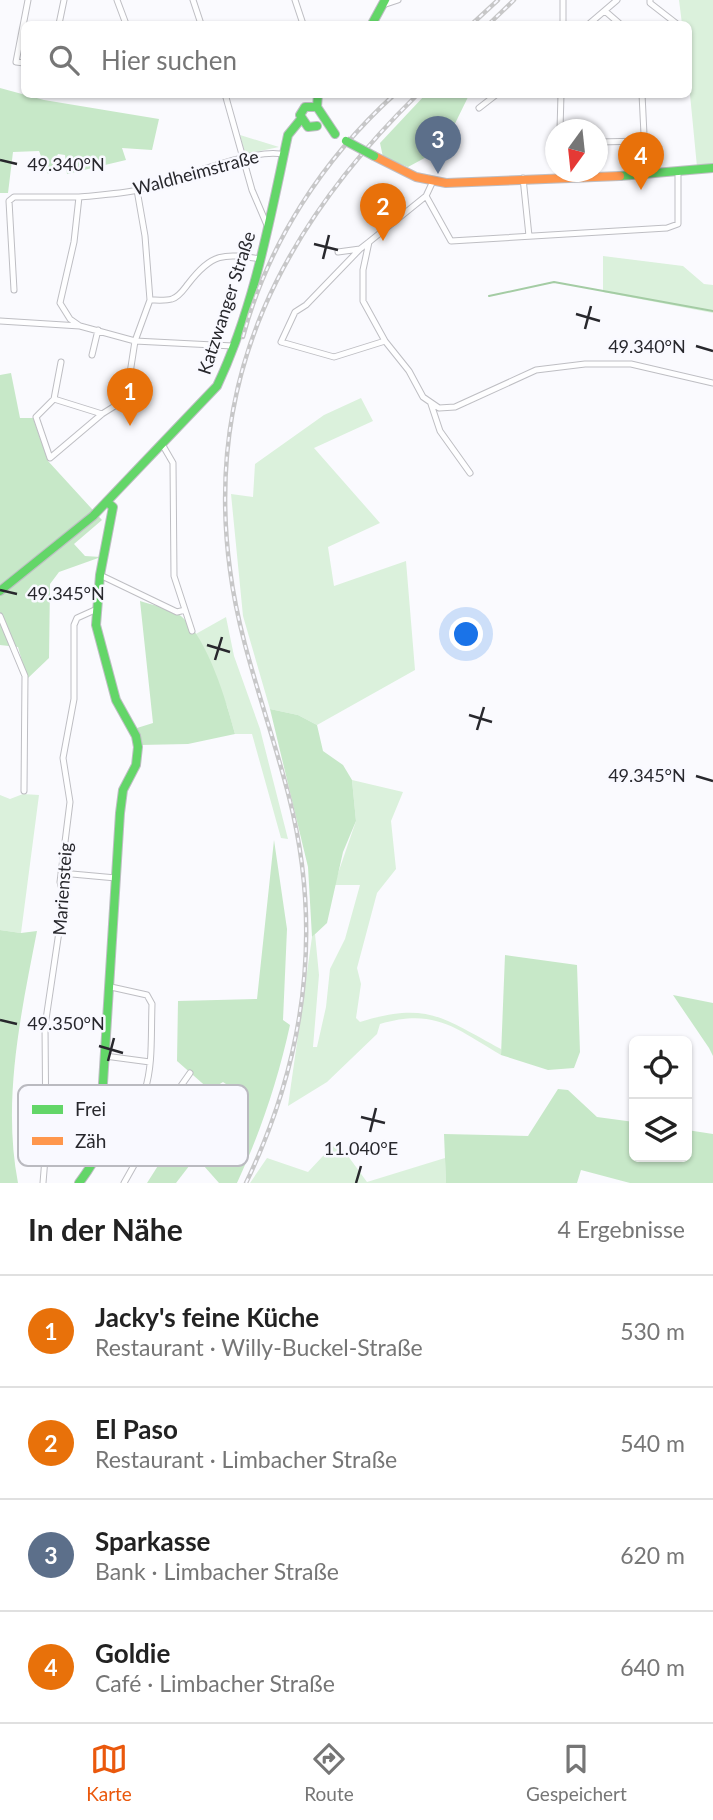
<!DOCTYPE html>
<html lang="de">
<head>
<meta charset="utf-8">
<style>
	body { margin:0; font-family:Lato,sans-serif; background:#f6f6f6; color:#222 }
	.controls { position:absolute; right:21px; bottom:21px; display:grid; overflow:hidden; border-radius:10px; box-shadow:0 2px 5px #0004 }
	.controls button { width:63px; height:63px; display:grid; place-items:center; padding:0; border:0; border-bottom:2px solid #e0e0e0; background:#fff; color:#222; font:35px sans-serif }
	.compass { position:absolute; left:545px; top:119px; width:63px; height:63px; border-radius:50%; background:#fff; box-shadow:0 2px 5px #0004; rotate:195deg }
	.you { position:absolute; left:467px; top:635px; width:24px; height:24px; margin:-18px; border:5px solid #fff; border-radius:50%; background:#1a73e8; box-shadow:0 0 0 10px #1a73e833 }
	.badge { display:grid; place-items:center; width:46px; height:46px; border-radius:50%; background:#ea580c; color:#fff; font-size:23px; font-weight:700 }
	.pin { position:absolute; translate:-50% -58px; filter:drop-shadow(0 2px 4px #0008) }
	.pin::after { content:''; position:absolute; top:37px; width:24px; height:21px; background:inherit; clip-path:polygon(0 0,100% 0,50% 100%) }
	.list { margin:0; padding:0; list-style:none }
	h2 { display:flex; justify-content:space-between; align-items:center; height:91px; margin:0; padding:0 28px; font-size:30px }
	h2 small { font-size:23px; font-weight:400; color:#767676 }
	.list li { display:grid; grid-template-columns:46px 1fr auto; gap:21px; align-items:center; box-sizing:border-box; height:112px; padding:0 28px; border-top:2px solid #e0e0e0 }
	.list b { display:block; font-size:26px; white-space:nowrap }
	.list p { margin:0; font-size:23px; white-space:nowrap; color:#767676 }
	.list em { font-size:23px; font-style:normal; color:#767676 }
	.icon { flex:none; width:38px; height:38px; fill:none; stroke:currentColor; stroke-width:2; stroke-linecap:round; stroke-linejoin:round }
	.map { position:relative; flex:none; width:713px; height:1183px; overflow:hidden }
	.search { position:absolute; background:#fff; box-shadow:0 2px 5px #0004; left:21px; right:21px; top:21px; height:77px; display:flex; align-items:center; gap:18px; box-sizing:border-box; padding:0 24px; border-radius:10px; color:#767676; font-size:26px }
	.sheet { height:539px; background:#fff }
	nav { display:flex; justify-content:space-around; align-items:center; box-sizing:border-box; height:98px; border-top:2px solid #e0e0e0; background:#fff; font-size:19px; color:#767676 }
	nav a { display:grid; justify-items:center; gap:4px }
	nav .on { color:#ea580c }
	.map>svg:first-child { display:block }
	.green { fill:#dbf1dc }
	.forest { fill:#c7e8c8 }
	.lines { fill:none; stroke-linecap:round; stroke-linejoin:round }
	.stream { stroke:#a4cca4; stroke-width:2 }
	.street-casing { stroke:#bebec3; stroke-width:7 }
	.fast-casing { stroke:#bebec3; stroke-width:10 }
	.slow-casing { stroke:#bebec3; stroke-width:10 }
	.street { stroke:#fefeff; stroke-width:5 }
	.fast { stroke:#63d668; stroke-width:8 }
	.slow { stroke:#ff974d; stroke-width:8 }
	.rail-casing { stroke:#c7c7c8; stroke-width:4.5 }
	.rail { stroke:#f9f9ff; stroke-width:2; stroke-dasharray:5; stroke-linecap:butt }
	.fast-bridge-casing { stroke:#bebec3; stroke-width:10; stroke-linecap:butt }
	.fast-bridge { stroke:#63d668; stroke-width:8 }
	.ticks { fill:none; stroke:#28282d; stroke-width:2.5 }
	.labels { text-anchor:middle; stroke-width:5; stroke-linejoin:round; paint-order:stroke }
	.street-label { font-size:18px; fill:#28282d; stroke:#f9f9ff }
	.key { fill:#f9f9ff; stroke:#babac0; stroke-width:2 }
	.key-label { font-size:19px; fill:#28282d }
	.ticks-label { font-size:18px; text-anchor:middle; fill:#28282d; stroke:#f9f9ff; stroke-width:5; stroke-linejoin:round; paint-order:stroke }
</style>
</head>
<body>
<div class="map">
<svg width="713" height="1183" viewBox="0 0 713 1183">
	<rect width="100%" height="100%" fill="#fafafe"/>
	<path class="green" d="M679 0H713V165L697 167 689 84 688 24H682Z
		M240 135 279 147 245 154Z
		M603 256 683 266 704 284 713 285V313L603 292Z
		M361 398 373 421 314 448 380 523 328 547 334 586 406 561 415 670 317 725 298 715 270 709 243 616 231 494 253 497 255 464 324 415Z
		M226 617 234 656 260 729 288 839 281 838 252 734H235L227 706 194 635Z
		M352 780 403 792 391 821 396 869 377 893 357 968 361 984 356 1018 360 1022C427 1001 443 1018 501 1049V1055C455 1028 435 1008 380 1024L377 1034 327 1082 288 1106 312 937 315 934 319 975 313 1047H317L326 1007 330 969 345 939 360 885H334L356 821Z
		M23 794 39 795 21 933 0 930V795L10 799Z
		M337 1141 367 1182 445 1158 446 1183H250L267 1158 308 1172Z"/>
	<path class="forest" d="M0 88 44 100 159 119 152 150 122 148 126 160 67 174 65 155 58 154 48 174 39 151 13 152 8 193H0Z
		M425 95H469L443 148 408 167 383 157 380 143Z
		M11 373 20 418H33L48 461 102 520 74 544 85 556 101 557 59 572 50 584 49 658 27 679 18 647 0 645V375Z
		M140 601C152 605 171 608 181 616 208 639 226 700 235 734L188 744 140 745 137 728 153 723Z
		M270 709 298 715 317 725 323 751 343 765 352 780 356 821 343 852 327 923 312 937 308 867Z
		M274 840 287 929 283 1020 290 1025C278 1080 261 1131 237 1183H219L196 1157 176 1183H147L161 1161 232 1088 223 1082 210 1090 177 1061 178 1001 257 999Z
		M0 930 21 933 37 931C21 1013 2 1100 18 1183H0Z
		M505 955 577 965 580 1052 574 1068 548 1070 501 1055Z
		M673 995 713 1003V1056L709 1048Z
		M558 1089 568 1090 597 1117 634 1122V1157H687V1130L713 1134V1183H630L581 1170 577 1183H446L444 1134 528 1136Z"/>
	<g class="lines">
		<path class="stream" d="M489 296 554 282 713 311"/>
		<defs>
			<path id="street" d="M117 0 126 24
				M193 0 201 24
				M295 0 303 24
				M650 0V3L677 24
				M383 5 398 0
				M605 11 620 24
				M59 24 64 0
				M563 24V0
				M589 24 617 0
				M24 63 16 62 28 0
				M225 94 252 190 267 225
				M642 94 646 175
				M479 108 497 94
				M560 130 561 94
				M598 142 644 141
				M523 178 529 236
				M426 196 451 241 667 228 678 224V173
				M369 242 363 270V301L385 341 409 371 423 397 439 408 455 407 536 370 585 364H631L713 383
				M360 249 306 305 295 312 281 342 334 357 385 341
				M338 252 360 249 369 242 426 196 433 181
				M14 290 9 201 14 197H79
				M150 300C156 300 166 301 172 299 179 297 184 289 188 284 212 253 223 253 261 259
				M0 321 80 326 135 341 233 346
				M80 326 70 319 60 303 74 242 79 197C99 195 119 194 138 190 169 183 259 145 284 155
				M92 355 98 330
				M54 399 61 362
				M431 404 440 431 470 473
				M102 414 54 399 36 417 50 458 102 414 126 399 135 341 150 300 145 236 137 190
				M162 444 173 463 174 576 192 631
				M100 575 177 612 185 610
				M0 616 25 676 24 791
				M61 873 116 878
				M105 1056 150 1062
				M102 1143C158 1107 150 1062 152 1004L147 995 111 987
				M43 1183 46 1146 45 1026 64 898 60 882 70 802 63 758 74 699V625L77 618 97 609
				M124 1183 169 1103 190 1073"/>
			<path id="fast" d="M372 24 385 0
				M317 107 318 94
				M317 126 308 127 300 115 305 107H317L335 134
				M620 176 713 168
				M0 591 93 516 217 386C254 308 270 219 288 135L301 119
				M79 1183C99 1156 102 1149 101 1115L120 813 123 790 136 765 138 747 136 736 116 700 96 625 100 575 113 507 107 502"/>
			<path id="slow" d="M374 156 416 177 446 183 620 176"/>
		</defs>
		<use href="#street" class="street-casing"/>
		<use href="#fast" class="fast-casing"/>
		<use href="#slow" class="slow-casing"/>
		<use href="#street" class="street"/>
		<use href="#fast" class="fast"/>
		<use href="#slow" class="slow"/>
		<defs>
			<path id="rail" d="M472 24 498 0
				M489 24 514 0
				M243 337C268 243 323 159 395 94
				M246 1183C305 1060 323 930 289 797 270 721 240 648 230 570 204 377 283 226 418 94"/>
		</defs>
		<use href="#rail" class="rail-casing"/>
		<use href="#rail" class="rail"/>
		<defs>
			<path id="fast-bridge" d="M346 141 374 156"/>
		</defs>
		<use href="#fast-bridge" class="fast-bridge-casing"/>
		<use href="#fast-bridge" class="fast-bridge"/>
	</g>
	<path class="ticks" d="M0 160 17 164M314 244 338 250M323 259 329 235M576 314 600 321M585 329 591 306M696 346 713 351M0 590 17 594M207 645 230 652M215 660 222 637M469 715 492 722M477 730 484 707M696 776 713 781M0 1020 17 1024M99 1046 123 1053M108 1061 114 1038M361 1117 385 1123M370 1132 376 1108M356 1183 361 1166"/>
	<g class="labels">
		<g class="street-label">
			<text transform="translate(196 173) rotate(-15)" y="6">Waldheimstraße</text>
			<text transform="translate(227 303) rotate(-72)" y="6">Katzwanger Straße</text>
			<text transform="translate(63 889) rotate(-86)" y="6">Mariensteig</text>
		</g>
	</g>
	<rect x="18" y="1085" width="230" height="81" rx="10" class="key"/>
	<rect x="32" y="1105" width="31" height="9" fill="#63d668"/>
	<rect x="32" y="1137" width="31" height="8" fill="#ff974d"/>
	<g class="key-label">
		<text x="75" y="1116">Frei</text>
		<text x="75" y="1148">Zäh</text>
	</g>
	<g class="ticks-label">
		<text x="66" y="171">49.340°N</text>
		<text x="647" y="353">49.340°N</text>
		<text x="66" y="600">49.345°N</text>
		<text x="647" y="782">49.345°N</text>
		<text x="66" y="1030">49.350°N</text>
		<text x="361" y="1155">11.040°E</text>
	</g>
</svg>
<div class="controls">
<button><svg class="icon" aria-label="locate" viewBox="0 0 24 24"><circle cx="12" cy="12" r="6"/><path d="M12 2v4M12 18v4M2 12h4M18 12h4"/></svg></button>
<button><svg class="icon" aria-label="layers" viewBox="0 0 24 24"><path d="M12 4l9 5-9 5-9-5zM3 14l9 5 9-5"/></svg></button>
</div>
<svg class="compass" viewBox="-18 -18 36 36"><path d="M0-13l5 13h-10z" fill="#e53935"/><path d="M0 13l5-13h-10z" fill="#767676"/></svg>
<div class="you"></div>
<div class="pin badge" style="left:130px;top:426px;background:#e8710a">1</div>
<div class="pin badge" style="left:383px;top:241px;background:#e8710a">2</div>
<div class="pin badge" style="left:438px;top:174px;background:#5c6f8a">3</div>
<div class="pin badge" style="left:641px;top:190px;background:#e8710a">4</div>
<div class="search"><svg class="icon" aria-label="search" viewBox="0 0 24 24"><circle cx="10" cy="10" r="6"/><path d="M15 15l6 6"/></svg>Hier suchen</div>
</div>
<section class="sheet">
<h2>In der Nähe<small>4 Ergebnisse</small></h2>
<ul class="list">
<li><span class="badge" style="background:#e8710a">1</span><div><b>Jacky's feine Küche</b><p>Restaurant · Willy-Buckel-Straße</p></div><em>530 m</em></li>
<li><span class="badge" style="background:#e8710a">2</span><div><b>El Paso</b><p>Restaurant · Limbacher Straße</p></div><em>540 m</em></li>
<li><span class="badge" style="background:#5c6f8a">3</span><div><b>Sparkasse</b><p>Bank · Limbacher Straße</p></div><em>620 m</em></li>
<li><span class="badge" style="background:#e8710a">4</span><div><b>Goldie</b><p>Café · Limbacher Straße</p></div><em>640 m</em></li>
</ul>
</section>
<nav>
<a class="on"><svg class="icon" aria-label="map" viewBox="0 0 24 24"><path d="M3 6l6-2 6 2 6-2v14l-6 2-6-2-6 2zM9 4v14M15 6v14"/></svg>Karte</a>
<a><svg class="icon" aria-label="directions" viewBox="0 0 24 24"><path d="M12 3l9 9-9 9-9-9zM9 14v-3h6M13 9l2 2-2 2"/></svg>Route</a>
<a><svg class="icon" aria-label="saved" viewBox="0 0 24 24"><path d="M7 4h10v16l-5-4-5 4z"/></svg>Gespeichert</a>
</nav>
</body>
</html>
